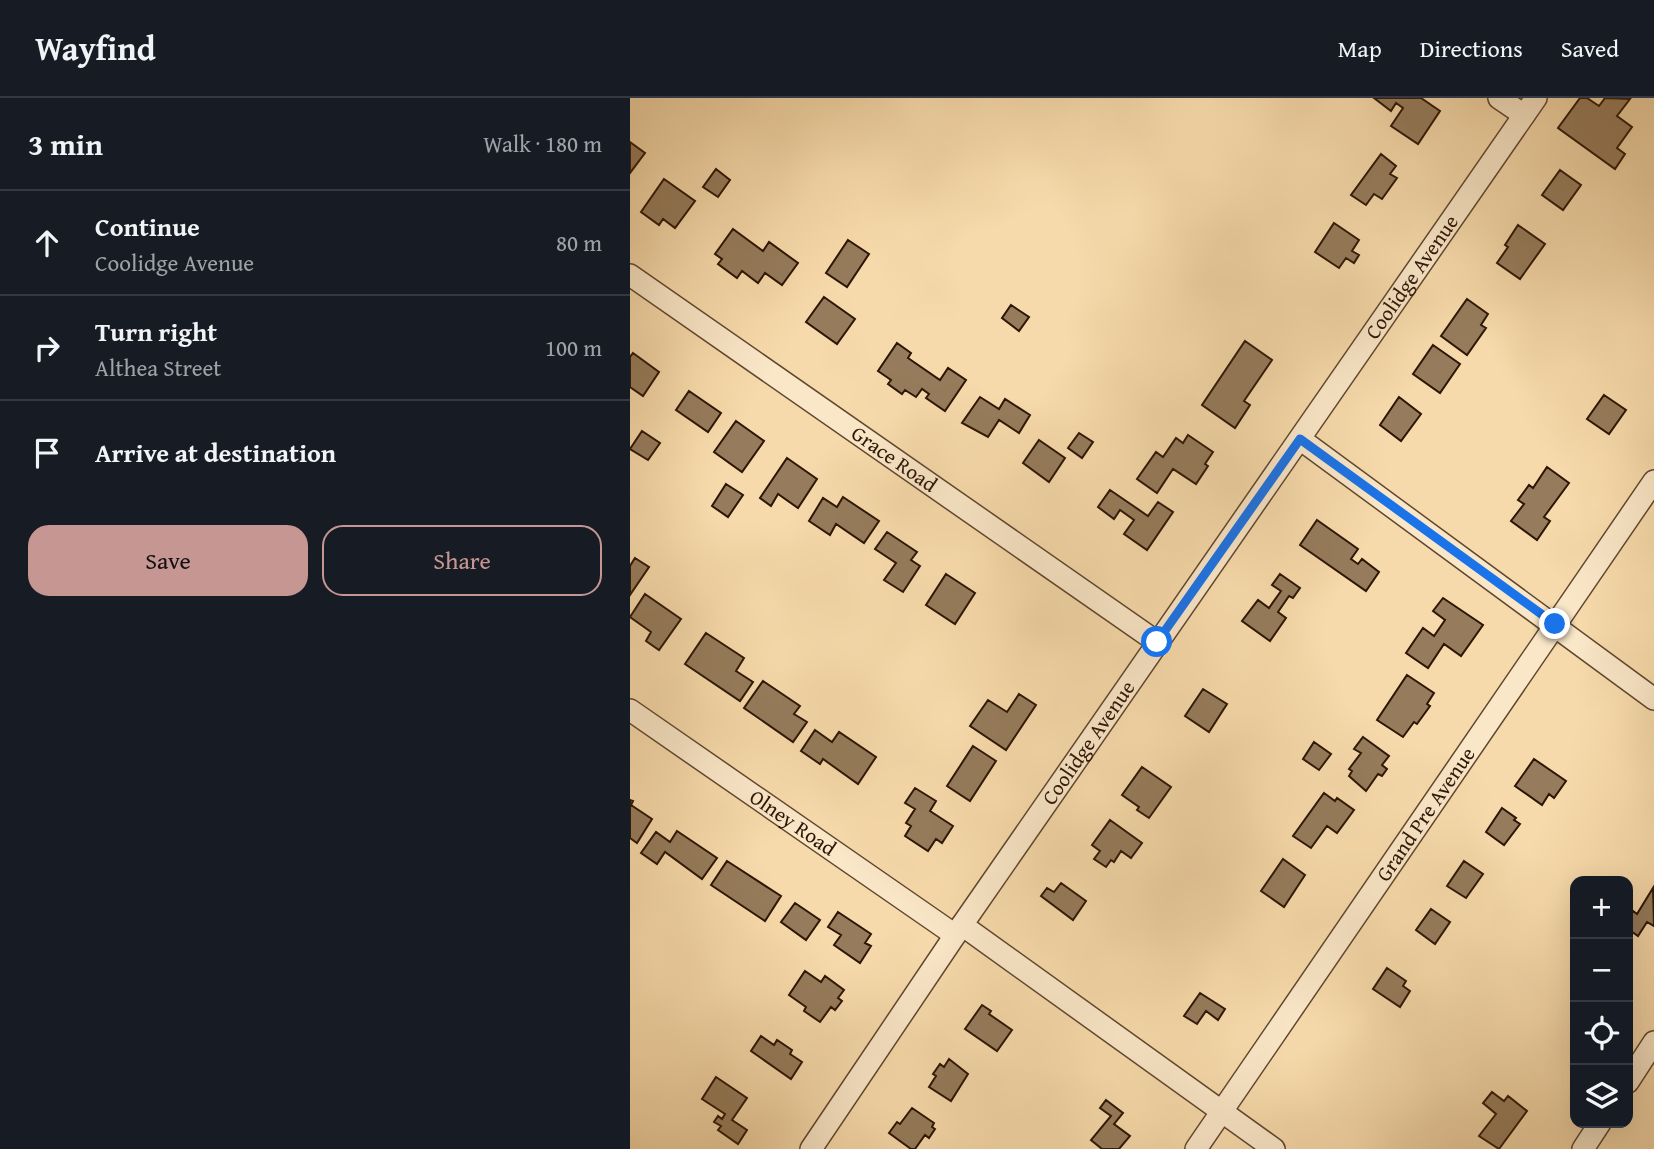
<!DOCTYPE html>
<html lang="en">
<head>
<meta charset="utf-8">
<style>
	body { margin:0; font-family:"Gentium Book Plus",serif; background:#242831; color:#f1f3f6 }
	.controls { position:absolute; right:21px; bottom:21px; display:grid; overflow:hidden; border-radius:14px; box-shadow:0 7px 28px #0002 }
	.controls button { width:63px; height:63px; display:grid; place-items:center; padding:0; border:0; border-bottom:2px solid #363941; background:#171b24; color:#f1f3f6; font:35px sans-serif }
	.stop { position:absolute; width:21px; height:21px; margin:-16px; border:5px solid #1a73e8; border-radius:50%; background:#fff }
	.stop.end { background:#1a73e8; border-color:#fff; box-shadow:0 2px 7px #0008 }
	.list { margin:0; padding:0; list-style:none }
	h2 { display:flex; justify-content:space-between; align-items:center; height:91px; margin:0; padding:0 28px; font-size:30px }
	h2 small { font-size:23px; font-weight:400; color:#9ea1a6 }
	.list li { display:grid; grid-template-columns:46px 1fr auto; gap:21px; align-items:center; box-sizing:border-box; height:105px; padding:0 28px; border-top:2px solid #363941 }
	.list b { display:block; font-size:26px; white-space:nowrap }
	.list p { margin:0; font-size:23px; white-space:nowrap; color:#9ea1a6 }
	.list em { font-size:23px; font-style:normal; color:#9ea1a6 }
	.actions { display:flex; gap:14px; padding:21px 28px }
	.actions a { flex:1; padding:16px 0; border:2px solid #c59692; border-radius:21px; text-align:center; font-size:24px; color:#c59692 }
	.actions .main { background:#c59692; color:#111 }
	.icon { flex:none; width:38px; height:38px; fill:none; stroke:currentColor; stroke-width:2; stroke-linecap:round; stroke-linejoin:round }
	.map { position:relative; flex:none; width:1024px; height:1051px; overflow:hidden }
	header { display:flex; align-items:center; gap:42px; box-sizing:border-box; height:98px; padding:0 35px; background:#171b24; border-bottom:2px solid #363941 }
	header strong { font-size:33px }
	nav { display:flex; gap:38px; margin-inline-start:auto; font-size:24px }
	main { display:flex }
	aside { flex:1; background:#171b24 }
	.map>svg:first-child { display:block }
	.building { fill:#967c5c; stroke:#2d1606; stroke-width:2 }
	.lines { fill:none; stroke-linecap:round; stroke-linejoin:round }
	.street-casing { stroke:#60472f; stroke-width:24 }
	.street { stroke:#fae7c8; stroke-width:21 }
	.route { stroke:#1a73e8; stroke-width:9 }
	.labels { text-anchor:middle; stroke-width:7; stroke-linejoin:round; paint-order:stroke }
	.street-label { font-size:21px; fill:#2d1606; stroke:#fae7c8 }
</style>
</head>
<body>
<header>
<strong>Wayfind</strong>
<nav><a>Map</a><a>Directions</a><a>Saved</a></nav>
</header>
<main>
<aside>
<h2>3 min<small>Walk · 180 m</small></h2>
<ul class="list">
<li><svg class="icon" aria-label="ahead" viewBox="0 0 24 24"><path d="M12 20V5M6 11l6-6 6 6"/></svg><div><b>Continue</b><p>Coolidge Avenue</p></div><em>80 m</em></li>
<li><svg class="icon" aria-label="right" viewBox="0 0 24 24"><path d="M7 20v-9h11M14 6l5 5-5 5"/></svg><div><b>Turn right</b><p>Althea Street</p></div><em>100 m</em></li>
<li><svg class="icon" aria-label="arrive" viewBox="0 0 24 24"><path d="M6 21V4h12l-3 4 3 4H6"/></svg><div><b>Arrive at destination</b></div></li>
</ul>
<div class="actions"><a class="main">Save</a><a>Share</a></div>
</aside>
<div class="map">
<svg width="1024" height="1051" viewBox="0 0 1024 1051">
	<rect width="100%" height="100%" fill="#f7daab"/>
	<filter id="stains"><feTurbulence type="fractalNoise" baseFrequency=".00286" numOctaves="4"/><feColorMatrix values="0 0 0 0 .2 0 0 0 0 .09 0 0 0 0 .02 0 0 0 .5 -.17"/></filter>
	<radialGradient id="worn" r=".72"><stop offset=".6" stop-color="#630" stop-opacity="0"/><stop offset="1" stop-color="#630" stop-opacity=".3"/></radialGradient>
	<path class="building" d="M744 0H791L810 13 788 46 761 28 773 10 766 5 761 13Z
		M950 0H957L969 8 975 0 1000 1 987 18 1002 29 987 50 995 56 985 71 928 30Z
		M0 44 15 55 0 75Z
		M751 56 766 68 760 76 767 80 752 101 744 96 736 107 721 97Z
		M86 71 100 82 88 99 73 89Z
		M930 72 951 87 933 112 912 97Z
		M34 81 65 103 45 130 33 121 29 127 11 114Z
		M704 125 729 142 722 153 729 157 724 165 716 160 709 170 685 154Z
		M888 127 915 146 890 181 867 165 878 149 875 147Z
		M103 131 133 153 139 144 168 165 152 187 135 175 128 185 112 173 107 180 88 166 92 161 85 156Z
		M218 142 239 156 217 189 196 175Z
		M194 199 225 221 207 246 176 224Z
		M837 201 858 216 851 227 856 230 837 257 811 238Z
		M381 207 399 219 389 233 372 220Z
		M615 243 642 262 614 303 620 307 605 330 572 307Z
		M267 245 281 255 278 260 310 282 318 270 336 282 315 313 296 300 299 296 292 291 286 299 275 292 272 296 258 286 261 282 248 273Z
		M803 247 830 266 810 295 783 276Z
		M3 255 29 274 13 298 0 289V259Z
		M59 293 91 315 78 334 46 312Z
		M974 297 996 312 979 336 957 321Z
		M350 299 369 311 375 301 400 317 389 335 369 322 358 339 332 325Z
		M769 299 791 316 771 343 750 327Z
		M106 323 134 343 112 374 84 354Z
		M12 333 30 345 18 362 0 351Z
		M449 335 463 344 452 360 438 350Z
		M558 337 583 354 575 366 578 368 566 386 543 371 527 395 507 381 526 354 533 359 546 340 553 345Z
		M409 342 435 360 419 384 393 365Z
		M157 360 187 381 168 410 148 396 141 408 130 400Z
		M917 369 939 385 914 419 920 423 907 442 881 423 894 406 888 402 899 387 903 390Z
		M96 386 113 397 98 419 82 408Z
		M480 392 518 418 528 404 543 414 517 452 494 436 504 422 490 412 484 421 468 409Z
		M213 399 249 423 234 445 206 426 200 437 179 423 193 400 207 409Z
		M687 422 728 451 721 461 728 466 732 461 749 474 736 493 670 447Z
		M257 434 287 454 281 462 290 468 273 494 254 482 266 465 245 451Z
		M5 460 19 469 0 497V468Z
		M316 476 345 495 325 526 296 507Z
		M650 476 670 490 663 500 659 498 648 514 656 520 640 543 612 523 628 502 639 510 651 493 642 487Z
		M15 496 51 521 29 552 16 543 21 534 0 519Z
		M813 500 853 527 831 558 814 546 798 570 776 555 793 530 804 538 815 522 803 513Z
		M76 535 114 560 106 573 123 584 110 603 55 566Z
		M777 577 804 595 797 606 800 608 787 626 784 624 773 639 747 622Z
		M133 583 170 608 164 616 177 624 163 644 114 610Z
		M573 591 597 606 579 634 555 618Z
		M389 596 406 607 376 652 340 628 358 602 377 614Z
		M185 632 202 644 209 634 246 659 228 686 193 661 190 666 171 653Z
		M733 639 759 658 752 667 757 671 752 678 748 676 736 693 719 678 722 673 719 671 731 655 724 651Z
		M684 644 701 656 689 672 673 661Z
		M343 648 366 663 340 703 317 688Z
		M904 661 936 683 924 700 919 696 912 707 885 688Z
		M512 669 541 689 519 720 507 712 509 709 492 697Z
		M285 690 306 703 300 713 323 728 312 745 306 741 298 753 275 738 281 728 276 725 285 711 275 705Z
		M694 695 705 703 707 700 724 712 707 735 697 728 681 750 663 738Z
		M0 702 3 703 1 707 22 721 7 745 0 740Z
		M872 710 886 720 884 722 890 726 874 747 856 734Z
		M480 722 512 745 501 760 491 753 484 764 481 762 476 769 464 761 470 753 462 747Z
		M47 733 87 760 72 781 35 754 27 766 11 755 26 734 40 744Z
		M653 761 675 777 654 809 631 793Z
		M97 763 151 798 135 823 81 787Z
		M834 763 853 776 836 800 817 788Z
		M431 785 456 803 443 822 411 798 417 790 424 794Z
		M1023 790 1024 828 1017 824 1008 838 998 831V820L1003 813 1007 816Z
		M165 805 190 822 176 842 151 824Z
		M801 811 820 824 805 846 786 832Z
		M208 814 241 836 235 845 241 848 230 865 204 847 211 837 198 829Z
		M757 870 776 883 773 888 780 893 770 909 743 891Z
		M175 873 191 884 195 878 214 892 208 900 212 903 205 912 201 909 190 924 174 913 176 909 159 897Z
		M570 895 595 911 588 922 576 913 567 926 554 918Z
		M352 907 361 913 359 916 382 932 367 953 335 931Z
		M131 938 144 947 147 942 162 952 160 956 172 964 161 981 121 953Z
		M319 961 338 976 321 1003 299 989 306 978 303 976 310 966 314 969Z
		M86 979 117 1000 102 1022 117 1032 108 1046 88 1032 91 1028 84 1024 88 1018 92 1021 95 1016 72 1001Z
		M862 994 874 1003 878 998 897 1013 869 1051 849 1038 866 1016 853 1005Z
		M476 1002 493 1015 484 1026 500 1038 489 1051H472L461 1042 481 1018 470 1010Z
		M282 1010 304 1025 302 1029 305 1031 299 1040 295 1037 285 1051H281L259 1035 267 1024 270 1026Z"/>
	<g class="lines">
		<defs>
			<g id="street">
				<path d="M869 0 894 17"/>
				<path id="s1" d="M0 177 527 544"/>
				<path d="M670 341 1024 601"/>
				<path id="s2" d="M0 612 325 837"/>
				<path d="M332 827 644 1051"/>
				<path d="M998 984 1024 944"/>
				<path id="s3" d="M181 1051 332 827 906 0"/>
				<path id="s4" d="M566 1051 1024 383"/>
				<path d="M953 1051 970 1025"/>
			</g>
		</defs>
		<use href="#street" class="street-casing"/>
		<use href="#street" class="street"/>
	</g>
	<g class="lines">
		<path class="route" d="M527 544 670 341 925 526"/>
	</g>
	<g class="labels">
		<g class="street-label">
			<text dy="7" stroke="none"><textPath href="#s3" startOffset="1059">Coolidge Avenue</textPath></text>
			<text dy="7" stroke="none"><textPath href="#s1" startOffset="322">Grace Road</textPath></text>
			<text dy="7" stroke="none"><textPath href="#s3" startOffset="492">Coolidge Avenue</textPath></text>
			<text dy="7" stroke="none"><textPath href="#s4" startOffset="406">Grand Pre Avenue</textPath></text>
			<text dy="7" stroke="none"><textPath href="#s2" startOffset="198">Olney Road</textPath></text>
		</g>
	</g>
	<rect width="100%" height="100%" filter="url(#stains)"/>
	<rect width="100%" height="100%" fill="url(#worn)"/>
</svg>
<div class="controls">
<button>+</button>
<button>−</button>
<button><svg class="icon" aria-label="locate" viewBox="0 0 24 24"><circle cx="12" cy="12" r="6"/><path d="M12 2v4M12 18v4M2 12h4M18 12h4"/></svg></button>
<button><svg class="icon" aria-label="layers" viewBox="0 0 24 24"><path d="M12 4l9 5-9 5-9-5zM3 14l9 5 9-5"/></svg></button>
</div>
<div class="stop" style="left:527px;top:544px"></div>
<div class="stop end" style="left:925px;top:526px"></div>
</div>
</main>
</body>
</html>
